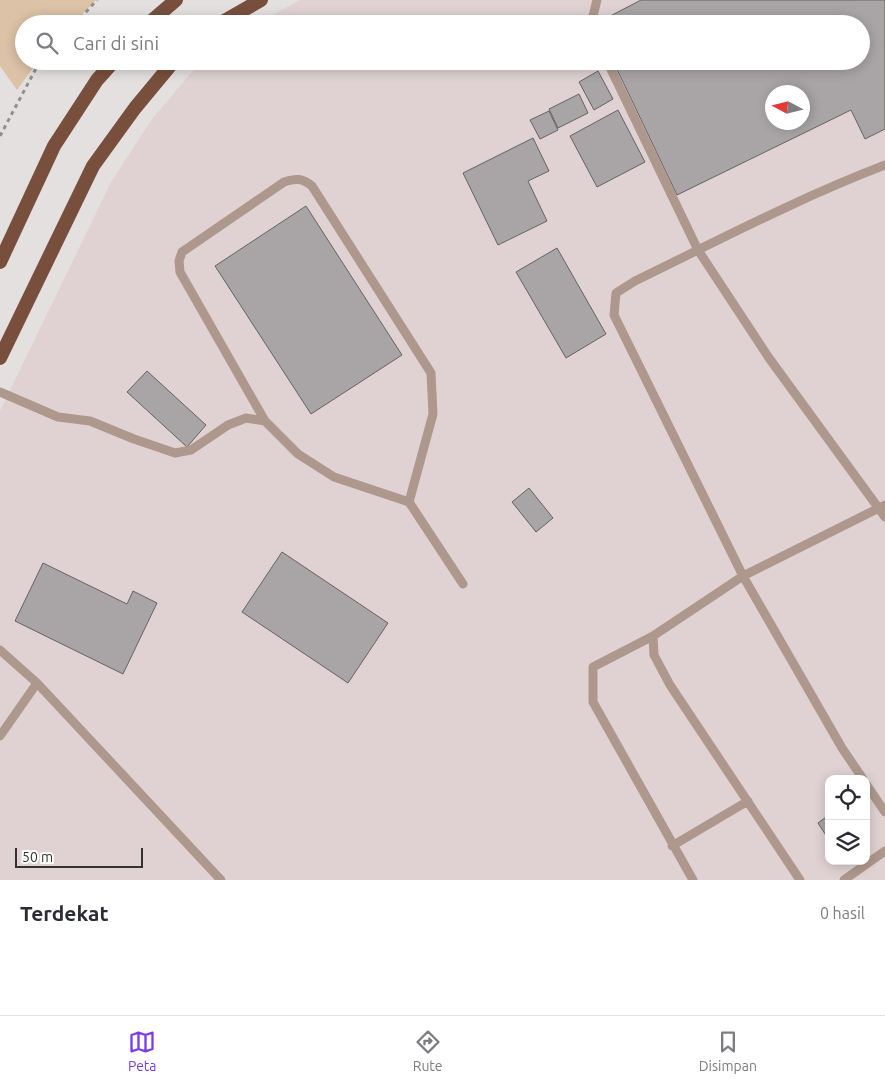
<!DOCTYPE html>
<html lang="id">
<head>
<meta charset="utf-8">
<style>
	body { margin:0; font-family:Ubuntu,sans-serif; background:#f2f2f3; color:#2b2b33 }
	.controls { position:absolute; right:15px; bottom:15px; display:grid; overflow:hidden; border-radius:10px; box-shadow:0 2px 12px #0003 }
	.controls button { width:45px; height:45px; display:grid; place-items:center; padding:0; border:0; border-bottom:1px solid #e1e1e2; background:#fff; color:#2b2b33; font:25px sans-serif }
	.compass { position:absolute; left:765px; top:85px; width:45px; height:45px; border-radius:50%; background:#fff; box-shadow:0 2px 12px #0003; rotate:277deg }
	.scale { position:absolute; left:15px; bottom:12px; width:128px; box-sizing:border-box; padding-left:5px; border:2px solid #333131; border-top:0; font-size:14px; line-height:18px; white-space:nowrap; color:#333131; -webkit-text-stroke:4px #fff; paint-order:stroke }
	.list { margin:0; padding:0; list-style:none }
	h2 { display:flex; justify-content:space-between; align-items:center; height:65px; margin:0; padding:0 20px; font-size:21px }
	h2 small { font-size:16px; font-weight:400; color:#7c7c81 }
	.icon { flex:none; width:28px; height:28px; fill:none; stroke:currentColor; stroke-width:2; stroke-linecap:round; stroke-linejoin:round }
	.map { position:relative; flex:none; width:885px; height:880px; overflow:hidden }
	.search { position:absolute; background:#fff; box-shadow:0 2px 12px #0003; left:15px; right:15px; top:15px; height:55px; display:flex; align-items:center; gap:12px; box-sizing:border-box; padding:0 18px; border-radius:28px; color:#7c7c81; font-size:19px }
	.sheet { height:135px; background:#fff }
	nav { display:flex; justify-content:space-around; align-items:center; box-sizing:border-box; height:70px; border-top:1px solid #e1e1e2; background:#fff; font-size:14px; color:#7c7c81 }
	nav a { display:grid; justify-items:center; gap:2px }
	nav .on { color:#7c3aed }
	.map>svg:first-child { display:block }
	.built { fill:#e0d2d2; fill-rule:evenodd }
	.green { fill:#dcc2a6 }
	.building { fill:#a9a5a6; stroke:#656263; fill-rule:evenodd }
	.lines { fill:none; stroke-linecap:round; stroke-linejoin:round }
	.path { stroke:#928f8f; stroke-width:3; stroke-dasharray:4 4; stroke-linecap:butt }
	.service { stroke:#ae988d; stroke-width:9 }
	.trunk { stroke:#784f3c; stroke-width:14 }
</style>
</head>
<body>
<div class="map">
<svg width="885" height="880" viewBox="0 0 885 880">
	<rect width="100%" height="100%" fill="#e4e0e0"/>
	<path class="built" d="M300 0H885V880H0V411L111 182 152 119 191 73 204 61H861V24H256ZM772 92H802V122H772ZM829 779H866V861H829Z"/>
	<path class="green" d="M0 0H96L73 24H24V61H38L17 90 0 66Z"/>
	<path class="building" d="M641 0H885V129L865 139 851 110 677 195 613 61H861V24H595ZM772 92H802V122H772Z
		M598 71 613 99 594 110 579 82Z
		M579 94 588 113 558 128 549 109Z
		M618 110 645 162 597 187 570 136Z
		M549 111 558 130 540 139 530 120Z
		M533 138 549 171 528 181 547 221 498 245 463 173Z
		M306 206 402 355 311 414 215 266Z
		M557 248 606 334 566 358 516 272Z
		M147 371 206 425 187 447 127 392Z
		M529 488 553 518 536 532 512 502Z
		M282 552 388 623 348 683 242 612Z
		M43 563 127 604 133 591 157 603 123 674 15 621Z
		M829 815V840L818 823Z"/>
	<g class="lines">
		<path class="path" d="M75 24 97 0
			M0 136 40 61"/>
		<path class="service" d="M591 24 597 0
			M607 61 698 250 769 358 885 517
			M0 392 58 417 90 421 134 439 175 453 191 450 228 425 246 418 265 421 298 454 334 477 409 502 463 584
			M265 421 180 272 179 261 182 252 284 182C296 178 302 178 312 186L431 373 433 414 409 502
			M653 636 593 667V702L693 880
			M0 650 37 683 221 880
			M0 736 37 683
			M863 779 842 748 743 576 614 315 616 293 635 281C717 241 799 198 885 165
			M866 784 885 812
			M672 846 748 801
			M800 880 670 685 654 655 653 636 743 576 885 505
			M844 880 885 851"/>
		<path class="trunk" d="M148 24 176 0
			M219 24 261 0
			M0 262 54 146 97 80 114 61
			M0 358 93 166 135 108 174 61"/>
	</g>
</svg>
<div class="controls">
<button><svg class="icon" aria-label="locate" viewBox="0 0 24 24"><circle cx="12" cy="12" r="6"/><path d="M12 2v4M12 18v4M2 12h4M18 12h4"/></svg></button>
<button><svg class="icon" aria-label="layers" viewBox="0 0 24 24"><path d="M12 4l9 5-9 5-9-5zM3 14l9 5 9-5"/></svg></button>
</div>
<svg class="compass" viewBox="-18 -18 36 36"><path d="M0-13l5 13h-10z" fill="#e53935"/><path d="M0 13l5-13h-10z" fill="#7c7c81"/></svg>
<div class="scale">50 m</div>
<div class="search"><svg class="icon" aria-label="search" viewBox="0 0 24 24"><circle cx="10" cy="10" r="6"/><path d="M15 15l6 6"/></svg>Cari di sini</div>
</div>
<section class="sheet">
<h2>Terdekat<small>0 hasil</small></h2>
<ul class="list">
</ul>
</section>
<nav>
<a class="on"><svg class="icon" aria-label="map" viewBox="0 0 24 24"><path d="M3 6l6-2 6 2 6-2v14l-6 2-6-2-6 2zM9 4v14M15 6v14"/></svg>Peta</a>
<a><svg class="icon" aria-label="directions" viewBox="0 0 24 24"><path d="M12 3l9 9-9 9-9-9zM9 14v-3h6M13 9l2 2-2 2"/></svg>Rute</a>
<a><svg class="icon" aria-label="saved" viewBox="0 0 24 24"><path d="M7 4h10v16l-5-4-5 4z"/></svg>Disimpan</a>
</nav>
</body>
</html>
